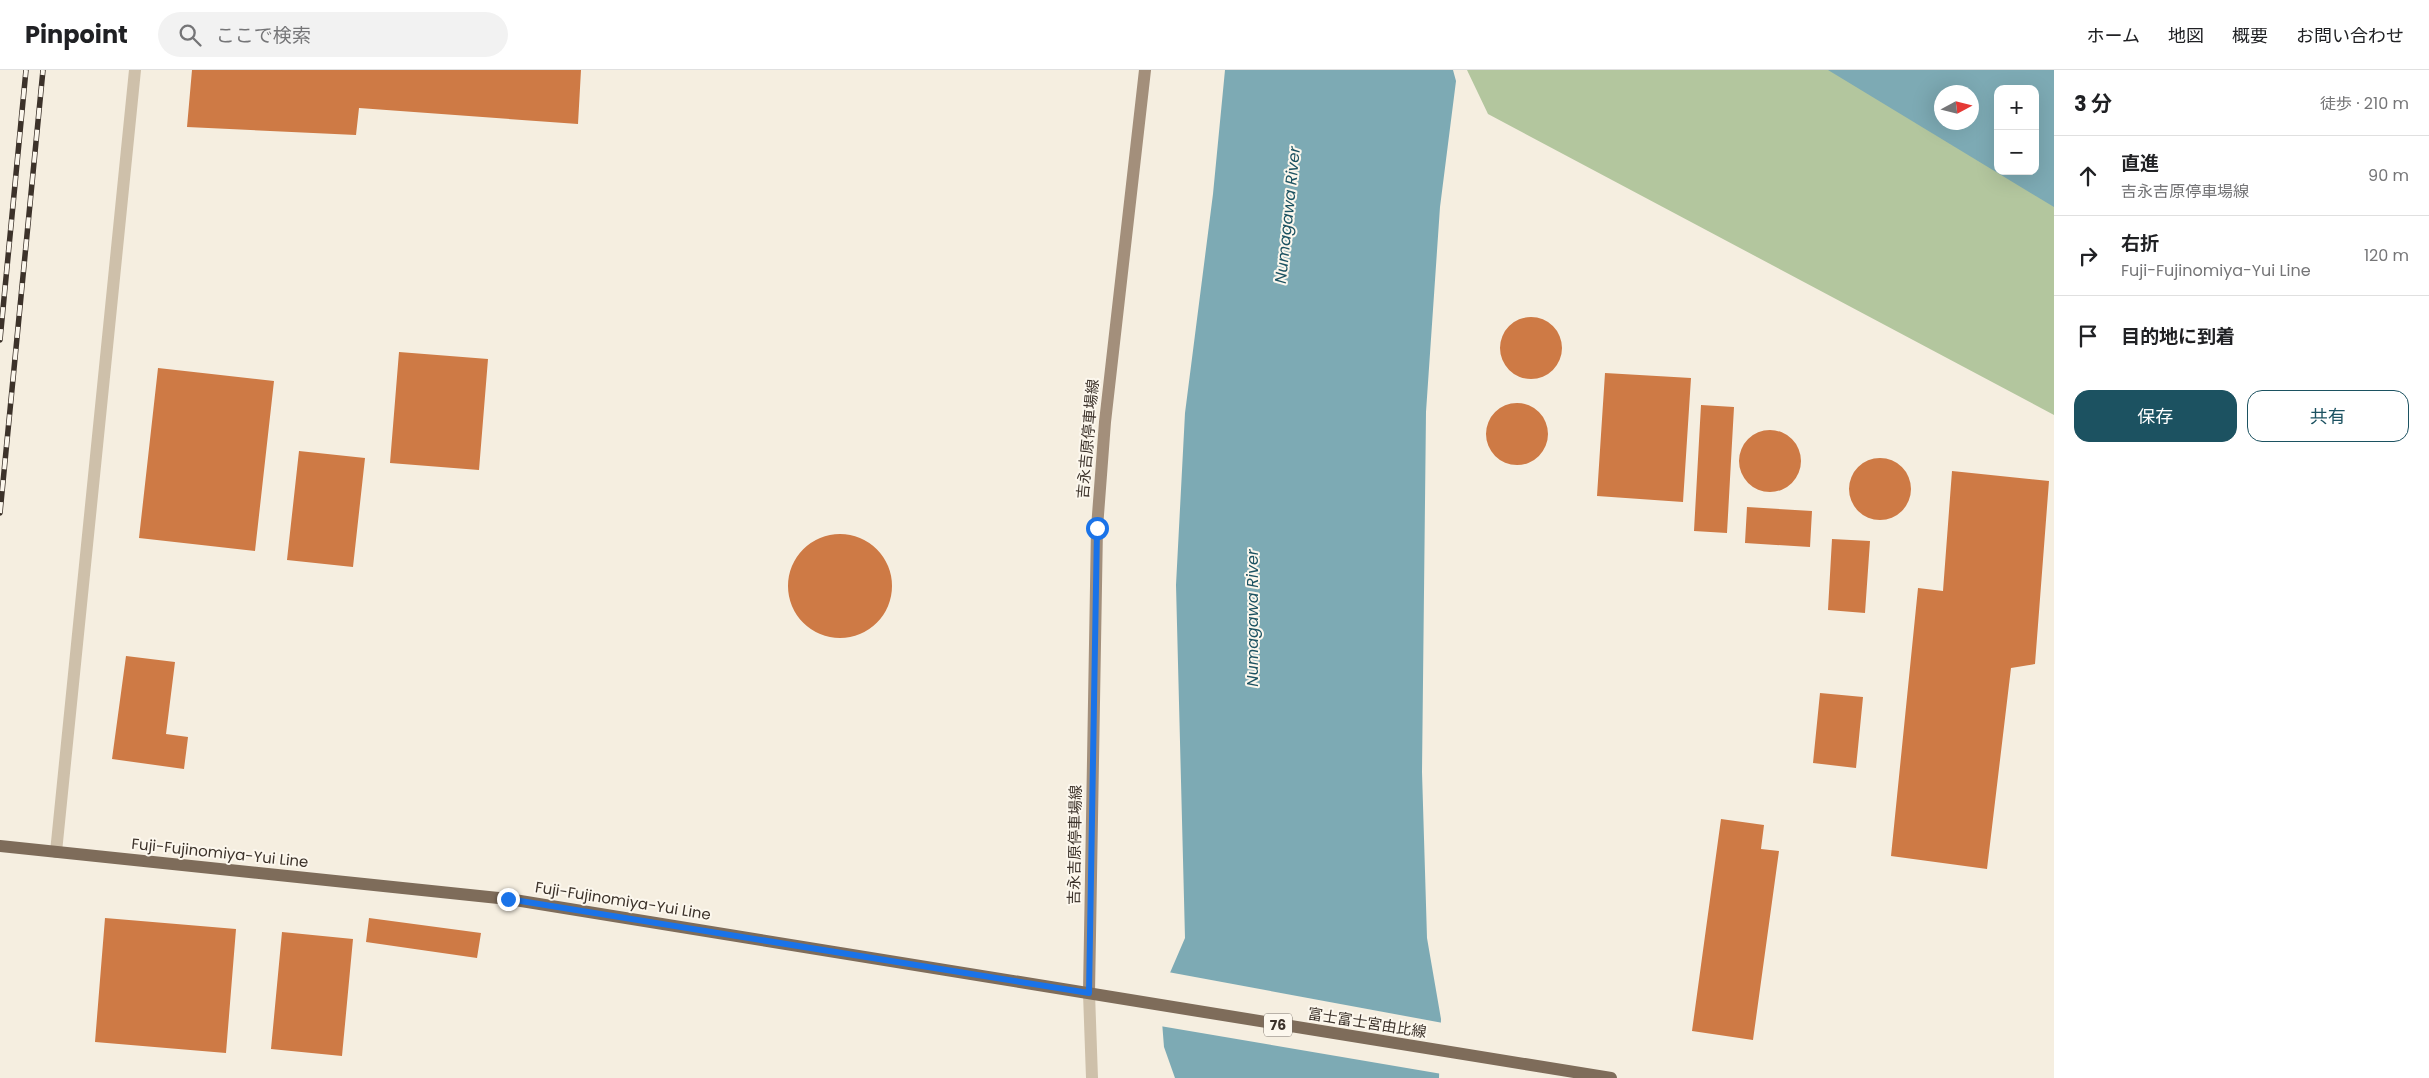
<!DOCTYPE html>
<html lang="ja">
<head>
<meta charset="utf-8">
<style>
	body { margin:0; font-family:Poppins,"Noto Sans JP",sans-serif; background:#f2f2f2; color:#202124 }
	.controls { position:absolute; right:15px; top:15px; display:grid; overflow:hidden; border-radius:10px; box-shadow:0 5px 20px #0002 }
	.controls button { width:45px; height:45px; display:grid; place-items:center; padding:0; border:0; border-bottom:1px solid #e0e0e0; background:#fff; color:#202124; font:25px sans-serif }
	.compass { position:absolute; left:1934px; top:15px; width:45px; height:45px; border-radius:50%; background:#fff; box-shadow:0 5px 20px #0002; rotate:83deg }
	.stop { position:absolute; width:15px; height:15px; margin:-11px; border:4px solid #1a73e8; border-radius:50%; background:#fff }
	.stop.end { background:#1a73e8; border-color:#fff; box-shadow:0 1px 5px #0008 }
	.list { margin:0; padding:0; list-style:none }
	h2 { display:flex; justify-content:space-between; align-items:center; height:65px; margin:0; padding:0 20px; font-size:21px }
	h2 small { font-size:16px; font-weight:400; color:#757577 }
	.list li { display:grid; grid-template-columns:32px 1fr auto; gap:15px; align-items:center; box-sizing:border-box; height:80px; padding:0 20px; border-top:1px solid #e0e0e0 }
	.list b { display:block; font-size:19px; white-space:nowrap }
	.list p { margin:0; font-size:16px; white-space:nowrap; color:#757577 }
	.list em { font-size:16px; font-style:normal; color:#757577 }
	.actions { display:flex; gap:10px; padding:15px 20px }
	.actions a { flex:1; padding:11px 0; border:1px solid #1c5261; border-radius:15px; text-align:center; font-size:18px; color:#1c5261 }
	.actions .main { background:#1c5261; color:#fff }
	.icon { flex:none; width:28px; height:28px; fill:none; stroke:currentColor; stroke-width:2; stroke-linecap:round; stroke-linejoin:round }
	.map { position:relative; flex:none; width:2054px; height:1008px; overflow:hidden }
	header { display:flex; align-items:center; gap:30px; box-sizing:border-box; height:70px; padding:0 25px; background:#fff; border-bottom:1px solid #e0e0e0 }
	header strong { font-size:24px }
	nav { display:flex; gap:28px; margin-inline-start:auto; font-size:18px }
	.search { width:350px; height:45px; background:#f2f2f2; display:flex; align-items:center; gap:12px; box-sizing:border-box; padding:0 18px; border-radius:28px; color:#757577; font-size:19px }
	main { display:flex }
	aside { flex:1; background:#fff }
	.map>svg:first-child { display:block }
	.green { fill:#b3c69e; fill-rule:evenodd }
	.water { fill:#7daab4; fill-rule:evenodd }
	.pier { fill:#f5eee0 }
	.building { fill:#ce7a45 }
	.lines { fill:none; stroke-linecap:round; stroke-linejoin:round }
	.service { stroke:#cec0aa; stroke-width:12 }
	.minor { stroke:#cec0aa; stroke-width:12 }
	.secondary { stroke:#a38f7b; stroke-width:12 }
	.primary { stroke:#7e6c5a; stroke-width:12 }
	.rail-casing { stroke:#3c322a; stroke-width:5.5 }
	.rail { stroke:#fcf7ed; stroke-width:4; stroke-dasharray:11; stroke-linecap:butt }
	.route { stroke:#1a73e8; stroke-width:6 }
	.labels { text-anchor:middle; stroke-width:4; stroke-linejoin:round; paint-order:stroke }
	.shield { fill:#fcf7ed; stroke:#766d64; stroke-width:1 }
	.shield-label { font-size:14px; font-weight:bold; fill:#3c322a }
	.street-label { font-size:15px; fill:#3c322a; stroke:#fcf7ed }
	.water-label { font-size:16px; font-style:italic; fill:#1c5261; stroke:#fcf7ed }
</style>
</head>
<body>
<header>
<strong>Pinpoint</strong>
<div class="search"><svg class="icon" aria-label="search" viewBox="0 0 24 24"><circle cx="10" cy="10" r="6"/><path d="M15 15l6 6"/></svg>ここで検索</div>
<nav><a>ホーム</a><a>地図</a><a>概要</a><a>お問い合わせ</a></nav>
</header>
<main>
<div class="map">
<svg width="2054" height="1008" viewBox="0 0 2054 1008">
	<rect width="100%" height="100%" fill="#f5eee0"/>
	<path class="green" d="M1467 0H2054V345L1488 44ZM1998 19H2035V101H1998ZM1942 22H1972V52H1942Z"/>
	<path class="water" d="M1225 0H1453L1456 11 1440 137 1426 342 1422 702 1427 868 1441 949 1439 1008H1175L1164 977 1160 926 1185 868 1176 515 1185 343 1213 124Z
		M1828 0H2054V137ZM1998 19H2035V101H1998ZM1942 22H1972V52H1942Z"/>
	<path class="pier" d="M1168 902 1443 953 1442 1004 1160 956 1157 925Z"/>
	<path class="building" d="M192 0H581L578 54 359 38 356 65 187 57Z
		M1500 278a31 31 0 1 1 62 0a31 31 0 1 1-62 0Z
		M399 282 488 289 479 400 390 393Z
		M158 298 274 311 255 481 139 468Z
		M1605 303 1691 308 1683 432 1597 426Z
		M1486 364a31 31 0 1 1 62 0a31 31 0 1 1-62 0Z
		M1701 335 1734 337 1727 463 1694 461Z
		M1739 391a31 31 0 1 1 62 0a31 31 0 1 1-62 0Z
		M299 381 365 388 353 497 287 490Z
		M1849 419a31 31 0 1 1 62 0a31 31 0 1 1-62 0Z
		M1952 401 2049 411 2035 594 2011 598 1987 799 1891 786 1918 518 1943 521Z
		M1747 437 1812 441 1810 477 1745 473Z
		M788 516a52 52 0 1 1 104 0a52 52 0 1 1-104 0Z
		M1832 469 1870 471 1865 543 1828 540Z
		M126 586 175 592 166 664 188 667 184 699 112 689Z
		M1820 623 1863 627 1856 698 1813 693Z
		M1721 749 1764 755 1761 779 1779 781 1753 970 1692 961Z
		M105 848 236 859 226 983 95 972Z
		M369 848 481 863 477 888 366 872Z
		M282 862 353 869 342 986 271 979Z"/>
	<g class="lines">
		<path class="service" d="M56 782 135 0"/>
		<path class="minor" d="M1089 923 1092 1008"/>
		<path class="secondary" d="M1089 923 1097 458 1105 352 1145 0"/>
		<path class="primary" d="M0 776 508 829 1611 1008"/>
		<defs>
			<path id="rail" d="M0 270 26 0
				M0 443 43 0"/>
		</defs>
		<use href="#rail" class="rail-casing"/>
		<use href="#rail" class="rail"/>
	</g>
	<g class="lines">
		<path class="route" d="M508 829 1089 923 1097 458"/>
	</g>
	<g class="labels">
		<rect class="shield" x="1264" y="943.5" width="28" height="23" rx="4"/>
		<g class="shield-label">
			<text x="1278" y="960">76</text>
		</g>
		<g class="street-label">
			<text transform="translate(1088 369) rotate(-85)" y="5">吉永吉原停車場線</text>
			<text transform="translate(1075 775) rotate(-89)" y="5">吉永吉原停車場線</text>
			<text transform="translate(220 783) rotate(6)" y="5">Fuji-Fujinomiya-Yui Line</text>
			<text transform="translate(623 831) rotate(9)" y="5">Fuji-Fujinomiya-Yui Line</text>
			<text transform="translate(1367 953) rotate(9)" y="5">富士富士宮由比線</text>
		</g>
		<g class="water-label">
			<text transform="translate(1287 145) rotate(-84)" y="6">Numagawa River</text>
			<text transform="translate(1252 548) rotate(-90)" y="6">Numagawa River</text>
		</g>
	</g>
</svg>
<div class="controls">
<button>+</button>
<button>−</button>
</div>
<svg class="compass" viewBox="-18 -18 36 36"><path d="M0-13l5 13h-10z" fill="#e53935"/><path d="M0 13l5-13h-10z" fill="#757577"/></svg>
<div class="stop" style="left:1097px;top:458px"></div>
<div class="stop end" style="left:508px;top:829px"></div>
</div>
<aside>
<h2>3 分<small>徒歩 · 210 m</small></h2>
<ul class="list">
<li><svg class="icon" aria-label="ahead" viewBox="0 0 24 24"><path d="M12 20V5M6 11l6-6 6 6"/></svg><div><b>直進</b><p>吉永吉原停車場線</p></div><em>90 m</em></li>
<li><svg class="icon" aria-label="right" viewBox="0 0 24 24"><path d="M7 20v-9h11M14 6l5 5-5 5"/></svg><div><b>右折</b><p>Fuji-Fujinomiya-Yui Line</p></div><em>120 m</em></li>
<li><svg class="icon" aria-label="arrive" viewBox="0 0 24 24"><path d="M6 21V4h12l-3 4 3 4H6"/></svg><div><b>目的地に到着</b></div></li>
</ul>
<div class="actions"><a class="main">保存</a><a>共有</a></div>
</aside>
</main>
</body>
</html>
